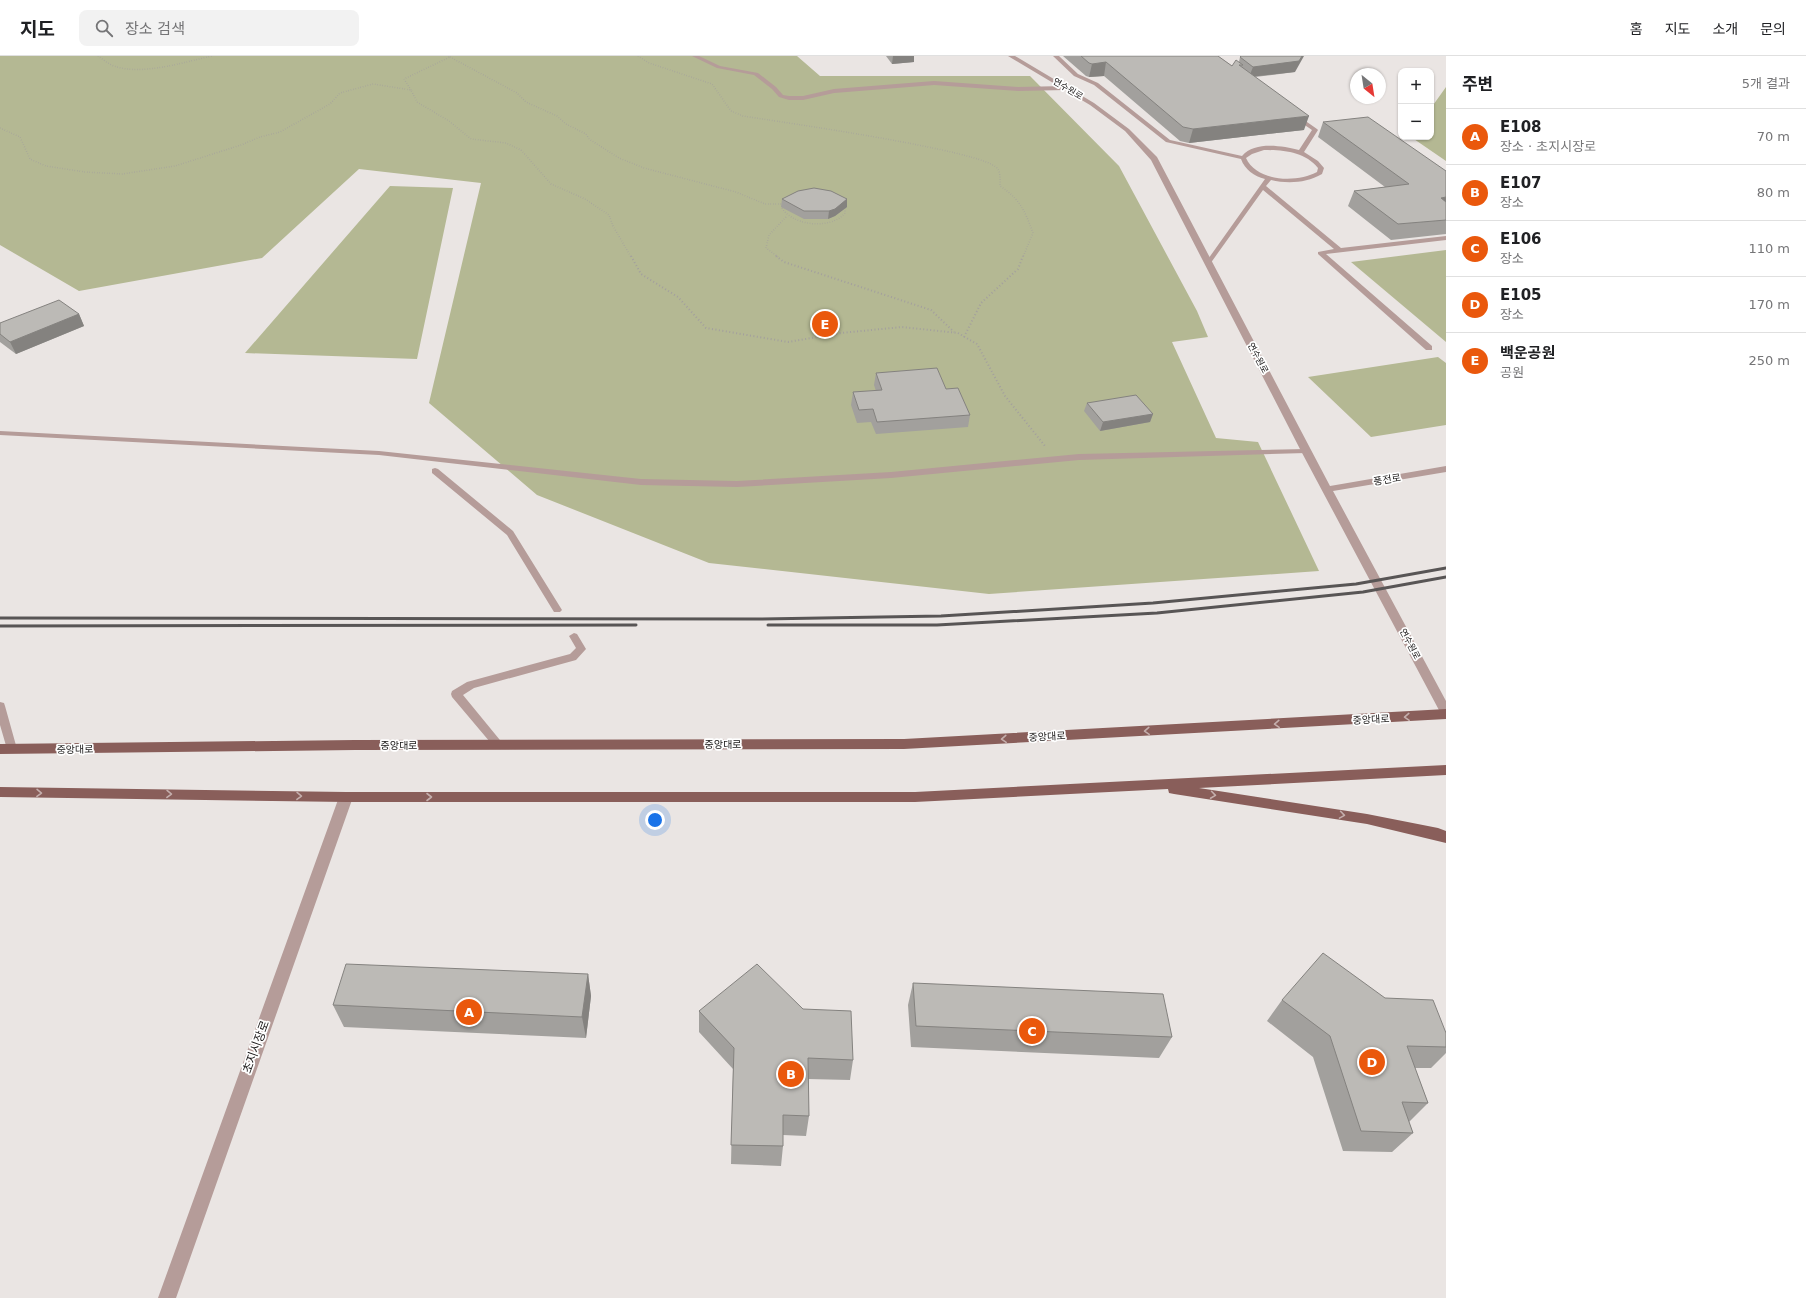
<!DOCTYPE html>
<html lang="ko">
<head>
<meta charset="utf-8">
<style>
	body { margin:0; font-family:"DejaVu Sans","Noto Sans KR",sans-serif; background:#f2f2f2; color:#202124 }
	.controls { position:absolute; right:12px; top:12px; display:grid; overflow:hidden; border-radius:8px; box-shadow:0 1px 3px #0004 }
	.controls button { width:36px; height:36px; display:grid; place-items:center; padding:0; border:0; border-bottom:1px solid #e0e0e0; background:#fff; color:#202124; font:20px sans-serif }
	.compass { position:absolute; left:1350px; top:12px; width:36px; height:36px; border-radius:50%; background:#fff; box-shadow:0 1px 3px #0004; rotate:150deg }
	.you { position:absolute; left:655px; top:764px; width:14px; height:14px; margin:-10px; border:3px solid #fff; border-radius:50%; background:#1a73e8; box-shadow:0 0 0 6px #1a73e833 }
	.badge { display:grid; place-items:center; width:26px; height:26px; border-radius:50%; background:#ea580c; color:#fff; font-size:13px; font-weight:700 }
	.pin { position:absolute; translate:-50% -50%; border:2px solid #fff; box-shadow:0 1px 4px #0006 }
	.list { margin:0; padding:0; list-style:none }
	h2 { display:flex; justify-content:space-between; align-items:center; height:52px; margin:0; padding:0 16px; font-size:17px }
	h2 small { font-size:13px; font-weight:400; color:#757577 }
	.list li { display:grid; grid-template-columns:26px 1fr auto; gap:12px; align-items:center; box-sizing:border-box; height:56px; padding:0 16px; border-top:1px solid #e0e0e0 }
	.list b { display:block; font-size:15px; white-space:nowrap }
	.list p { margin:0; font-size:13px; white-space:nowrap; color:#757577 }
	.list em { font-size:13px; font-style:normal; color:#757577 }
	.icon { flex:none; width:22px; height:22px; fill:none; stroke:currentColor; stroke-width:2; stroke-linecap:round; stroke-linejoin:round }
	.map { position:relative; flex:none; width:1446px; height:1242px; overflow:hidden }
	header { display:flex; align-items:center; gap:24px; box-sizing:border-box; height:56px; padding:0 20px; background:#fff; border-bottom:1px solid #e0e0e0 }
	header strong { font-size:19px }
	nav { display:flex; gap:22px; margin-inline-start:auto; font-size:14px }
	.search { width:280px; height:36px; background:#f2f2f2; display:flex; align-items:center; gap:10px; box-sizing:border-box; padding:0 14px; border-radius:8px; color:#757577; font-size:15px }
	main { display:flex }
	aside { flex:1; background:#fff }
	.map>svg:first-child { display:block }
	.green { fill:#b4b893 }
	.lines { fill:none; stroke-linecap:round; stroke-linejoin:round }
	.path-far1 { stroke:#a39f9e; stroke-width:1.5; stroke-dasharray:0.5 2; stroke-linecap:butt }
	.path { stroke:#a39f9e; stroke-width:2; stroke-dasharray:1 2.5; stroke-linecap:butt }
	.service { fill:#b59c99; fill-rule:evenodd }
	.tertiary { fill:#b59c99; fill-rule:evenodd }
	.primary { fill:#895e5a; fill-rule:evenodd }
	.rail { stroke:#585555; stroke-width:3 }
	.wall { fill:#a2a09d }
	.shaded-wall { fill:#84827f }
	.building { fill:#bcbab6; stroke:#84827f }
	.oneway { stroke:#c4aeac }
	.labels { text-anchor:middle; stroke-width:3.5; stroke-linejoin:round; paint-order:stroke }
	.far-street-label { font-size:9px; fill:#171515; stroke:#fff }
	.street-label { font-size:10px; fill:#171515; stroke:#fff }
	.near-street-label { font-size:12px; fill:#171515; stroke:#fff }
</style>
</head>
<body>
<header>
<strong>지도</strong>
<div class="search"><svg class="icon" aria-label="search" viewBox="0 0 24 24"><circle cx="10" cy="10" r="6"/><path d="M15 15l6 6"/></svg>장소 검색</div>
<nav><a>홈</a><a>지도</a><a>소개</a><a>문의</a></nav>
</header>
<main>
<div class="map">
<svg width="1446" height="1242" viewBox="0 0 1446 1242">
	<rect width="100%" height="100%" fill="#eae5e3"/>
	<path class="green" d="M0 0H797L820 20H1030L1119 110 1197 255 1208 281 1172 286 1216 382 1258 386 1319 515 989 538 709 507 537 439 429 347 481 127 359 113 262 202 79 235 0 189Z
		M1446 31V105L1411 81H1431V52Z
		M390 130 453 132 417 303 245 297Z
		M1446 194V286L1351 206Z
		M1438 301 1446 307V369L1371 381 1308 321Z"/>
	<g class="lines">
		<path class="path-far1" d="M98 0C103 3 108 8 114 10 142 20 184 6 212 0
			M638 0 649 7 712 28 731 55 743 60C780 66 981 94 997 112 1001 117 1000 124 1000 130 1020 143 1025 155 1033 177L1023 201
			M450 1 517 37 526 46 557 60 566 68 586 78 589 83 619 102 644 112 736 136 765 148H783
			M411 34 404 23 450 1 447 0
			M0 72 20 81 30 103 46 110 85 116 122 118 175 110 241 89 260 81 280 76 330 48 340 37 373 28 411 34 417 46 449 65 471 83 506 87 521 94 551 128 585 143 609 159 613 170 631 201
			M806 138C819 138 836 138 845 149V157C831 174 793 170 782 152 786 142 796 140 806 138Z
			M778 201 766 192 769 179 787 160"/>
		<path class="path" d="M631 200 641 218 678 241 706 272 788 286 841 277 902 271 958 277 977 288 1005 340 1045 390
			M776 200 784 206 931 254 954 276
			M964 281 981 247 1018 213 1023 200"/>
		<path class="service" d="M692 0H699L720 10 758 17 776 31 783 39 789 40H803L834 33 934 25 1018 31 1065 30 1068 32 1065 34 1018 35 934 29 834 37 803 44H789L779 41 772 33 754 19 717 12Z
			M1053 0H1059L1078 18 1098 27 1170 84 1242 100C1255 85 1282 90 1299 94L1312 74 1293 61V59H1297L1317 73 1318 74 1304 96 1318 105 1324 112 1322 118C1306 127 1288 128 1271 124L1266 130 1341 192 1446 180V184L1326 198 1432 290V294H1426L1318 198V196L1334 193 1263 134 1210 208H1206V206L1265 123C1254 120 1245 114 1241 103L1166 86 1094 29 1074 20ZM1264 94C1284 94 1305 96 1318 112L1317 116C1297 127 1257 126 1246 102L1252 98Z
			M0 375 379 395 641 423 737 425 891 416 1079 398 1306 393 1310 395 1306 397 1079 404 891 422 737 431 641 429 379 399 0 379Z
			M435 412 438 413 513 475 562 554 560 556H554L507 479 432 417V413Z
			M574 577 577 578 586 593 576 604 474 632 463 639 504 689 503 692H495L452 641 451 638 452 635 467 626 570 598 576 592 569 580Z
			M0 646 4 647 5 650 17 693 16 696H8L7 693 0 669Z"/>
		<path class="tertiary" d="M1008 0H1015L1094 47 1129 73 1157 101 1330 430 1446 410V416L1333 435 1446 645V661L1442 659 1440 656 1301 395 1151 104 1125 75 1090 49Z
			M346 736 351 737 353 741 176 1242H158L339 741 341 737Z"/>
		<path class="primary" d="M1446 653V663L904 693 355 694 0 698V688L355 684 904 683Z
			M1446 709V719L1199 732 1367 758 1438 772 1446 775V787L1367 768 1174 738 1169 737 1168 733 915 746H346L0 741V731L346 736H915Z"/>
		<path class="rail" d="M0 562 762 563 941 560 1153 547 1356 528 1446 512
			M768 569H937L1157 557 1363 536 1446 521
			M0 570 636 569"/>
	</g>
	<path class="wall" d="M886 0H914V6L892 8Z
		M1063 0H1218L1232 10 1239 6 1240 1 1295 16 1255 21 1304 74 1189 87 1180 85 1104 20 1089 21 1086 20Z
		M1323 66 1446 115V178L1391 184 1348 150 1354 135 1385 131 1318 81Z
		M782 143 847 151 835 160 828 163H804L781 151Z
		M79 258 84 270 16 298 0 286V267Z
		M876 317 946 333 970 359 968 371 876 378 871 366 857 367 851 349 853 336 876 335 874 329Z
		M1087 347 1153 358 1150 366 1100 375 1084 355Z
		M588 918 591 940 586 982 344 971 333 949Z
		M913 927 1172 981 1159 1002 911 991 908 949Z
		M1385 942 1446 977V997L1431 1012H1415L1428 1047 1409 1066 1413 1077 1392 1096 1343 1095 1313 1001 1267 965 1282 944Z
		M699 955 853 1004 850 1024 808 1023 809 1060 806 1080 783 1079V1090L781 1110 731 1108 733 1013 699 976Z"/>
	<path class="shaded-wall" d="M893 0H914V6L892 8Z
		M1302 0H1304L1295 16 1249 21 1253 11Z
		M1106 6 1104 20 1089 21 1092 8Z
		M1309 60 1304 74 1189 87 1193 73Z
		M1446 141V155L1441 142Z
		M847 143V151L835 160 828 163 829 155Z
		M79 258 84 270 16 298 10 286Z
		M1153 358 1150 366 1100 375 1103 366Z
		M588 918 591 940 586 982 582 961Z"/>
	<path class="building" d="M1081 0H1218L1232 10 1236 4 1243 9H1239L1309 60 1193 73 1183 71 1106 6 1092 8 1089 7Z
		M1241 0H1302L1299 5 1253 11 1240 1Z
		M1368 61 1446 115V141L1441 142 1446 146V164L1398 168 1354 135 1409 128 1323 66Z
		M814 132 831 135 847 143 835 153 829 155H804L782 143 798 135Z
		M59 244 79 258 10 286 0 278V267Z
		M937 312 946 333 958 332 970 359 877 366 873 353 859 354 853 336 882 334 876 317Z
		M1136 339 1153 358 1103 366 1087 347Z
		M1323 897 1385 942 1433 944 1446 977V991L1407 990 1428 1047 1402 1046 1413 1077 1361 1075 1330 980 1282 944Z
		M346 908 588 918 582 961 333 949Z
		M757 908 803 953 851 955 853 1004 808 1002 809 1060 783 1059V1090L731 1089 734 992 699 955Z
		M913 927 1163 938 1172 981 916 970Z"/>
	<defs><path id="oneway-chevron" d="M-2-3.5L2.5 0L-2 3.5" fill="none" stroke-width="1.6" stroke-linecap="round" stroke-linejoin="round"/></defs>
	<g class="oneway">
		<use href="#oneway-chevron" transform="translate(1407 661) rotate(177)"/>
		<use href="#oneway-chevron" transform="translate(1277 668) rotate(177)"/>
		<use href="#oneway-chevron" transform="translate(1147 675) rotate(177)"/>
		<use href="#oneway-chevron" transform="translate(1004 683) rotate(177)"/>
		<use href="#oneway-chevron" transform="translate(39 737) rotate(1)"/>
		<use href="#oneway-chevron" transform="translate(169 738) rotate(1)"/>
		<use href="#oneway-chevron" transform="translate(1213 739) rotate(8)"/>
		<use href="#oneway-chevron" transform="translate(299 740) rotate(1)"/>
		<use href="#oneway-chevron" transform="translate(429 741)"/>
		<use href="#oneway-chevron" transform="translate(1342 759) rotate(9)"/>
	</g>
	<g class="labels">
		<g class="far-street-label">
			<text transform="translate(1068 33) rotate(31)" y="3">연수원로</text>
			<text transform="translate(1258 302) rotate(62)" y="3">연수원로</text>
			<text transform="translate(1410 588) rotate(62)" y="3">연수원로</text>
		</g>
		<g class="street-label">
			<text transform="translate(1387 423) rotate(-10)" y="4">풍전로</text>
			<text transform="translate(1371 663) rotate(-3)" y="4">중앙대로</text>
			<text transform="translate(1047 680) rotate(-3)" y="4">중앙대로</text>
			<text x="723" y="692">중앙대로</text>
			<text x="399" y="693">중앙대로</text>
			<text transform="translate(75 693) rotate(-1)" y="4">중앙대로</text>
		</g>
		<g class="near-street-label">
			<text transform="translate(256 991) rotate(-70)" y="4">초지시장로</text>
		</g>
	</g>
</svg>
<div class="controls">
<button>+</button>
<button>−</button>
</div>
<svg class="compass" viewBox="-18 -18 36 36"><path d="M0-13l5 13h-10z" fill="#e53935"/><path d="M0 13l5-13h-10z" fill="#757577"/></svg>
<div class="you"></div>
<div class="pin badge" style="left:469px;top:956px">A</div>
<div class="pin badge" style="left:791px;top:1018px">B</div>
<div class="pin badge" style="left:1032px;top:975px">C</div>
<div class="pin badge" style="left:1372px;top:1006px">D</div>
<div class="pin badge" style="left:825px;top:268px">E</div>
</div>
<aside>
<h2>주변<small>5개 결과</small></h2>
<ul class="list">
<li><span class="badge">A</span><div><b>E108</b><p>장소 · 초지시장로</p></div><em>70 m</em></li>
<li><span class="badge">B</span><div><b>E107</b><p>장소</p></div><em>80 m</em></li>
<li><span class="badge">C</span><div><b>E106</b><p>장소</p></div><em>110 m</em></li>
<li><span class="badge">D</span><div><b>E105</b><p>장소</p></div><em>170 m</em></li>
<li><span class="badge">E</span><div><b>백운공원</b><p>공원</p></div><em>250 m</em></li>
</ul>
</aside>
</main>
</body>
</html>
